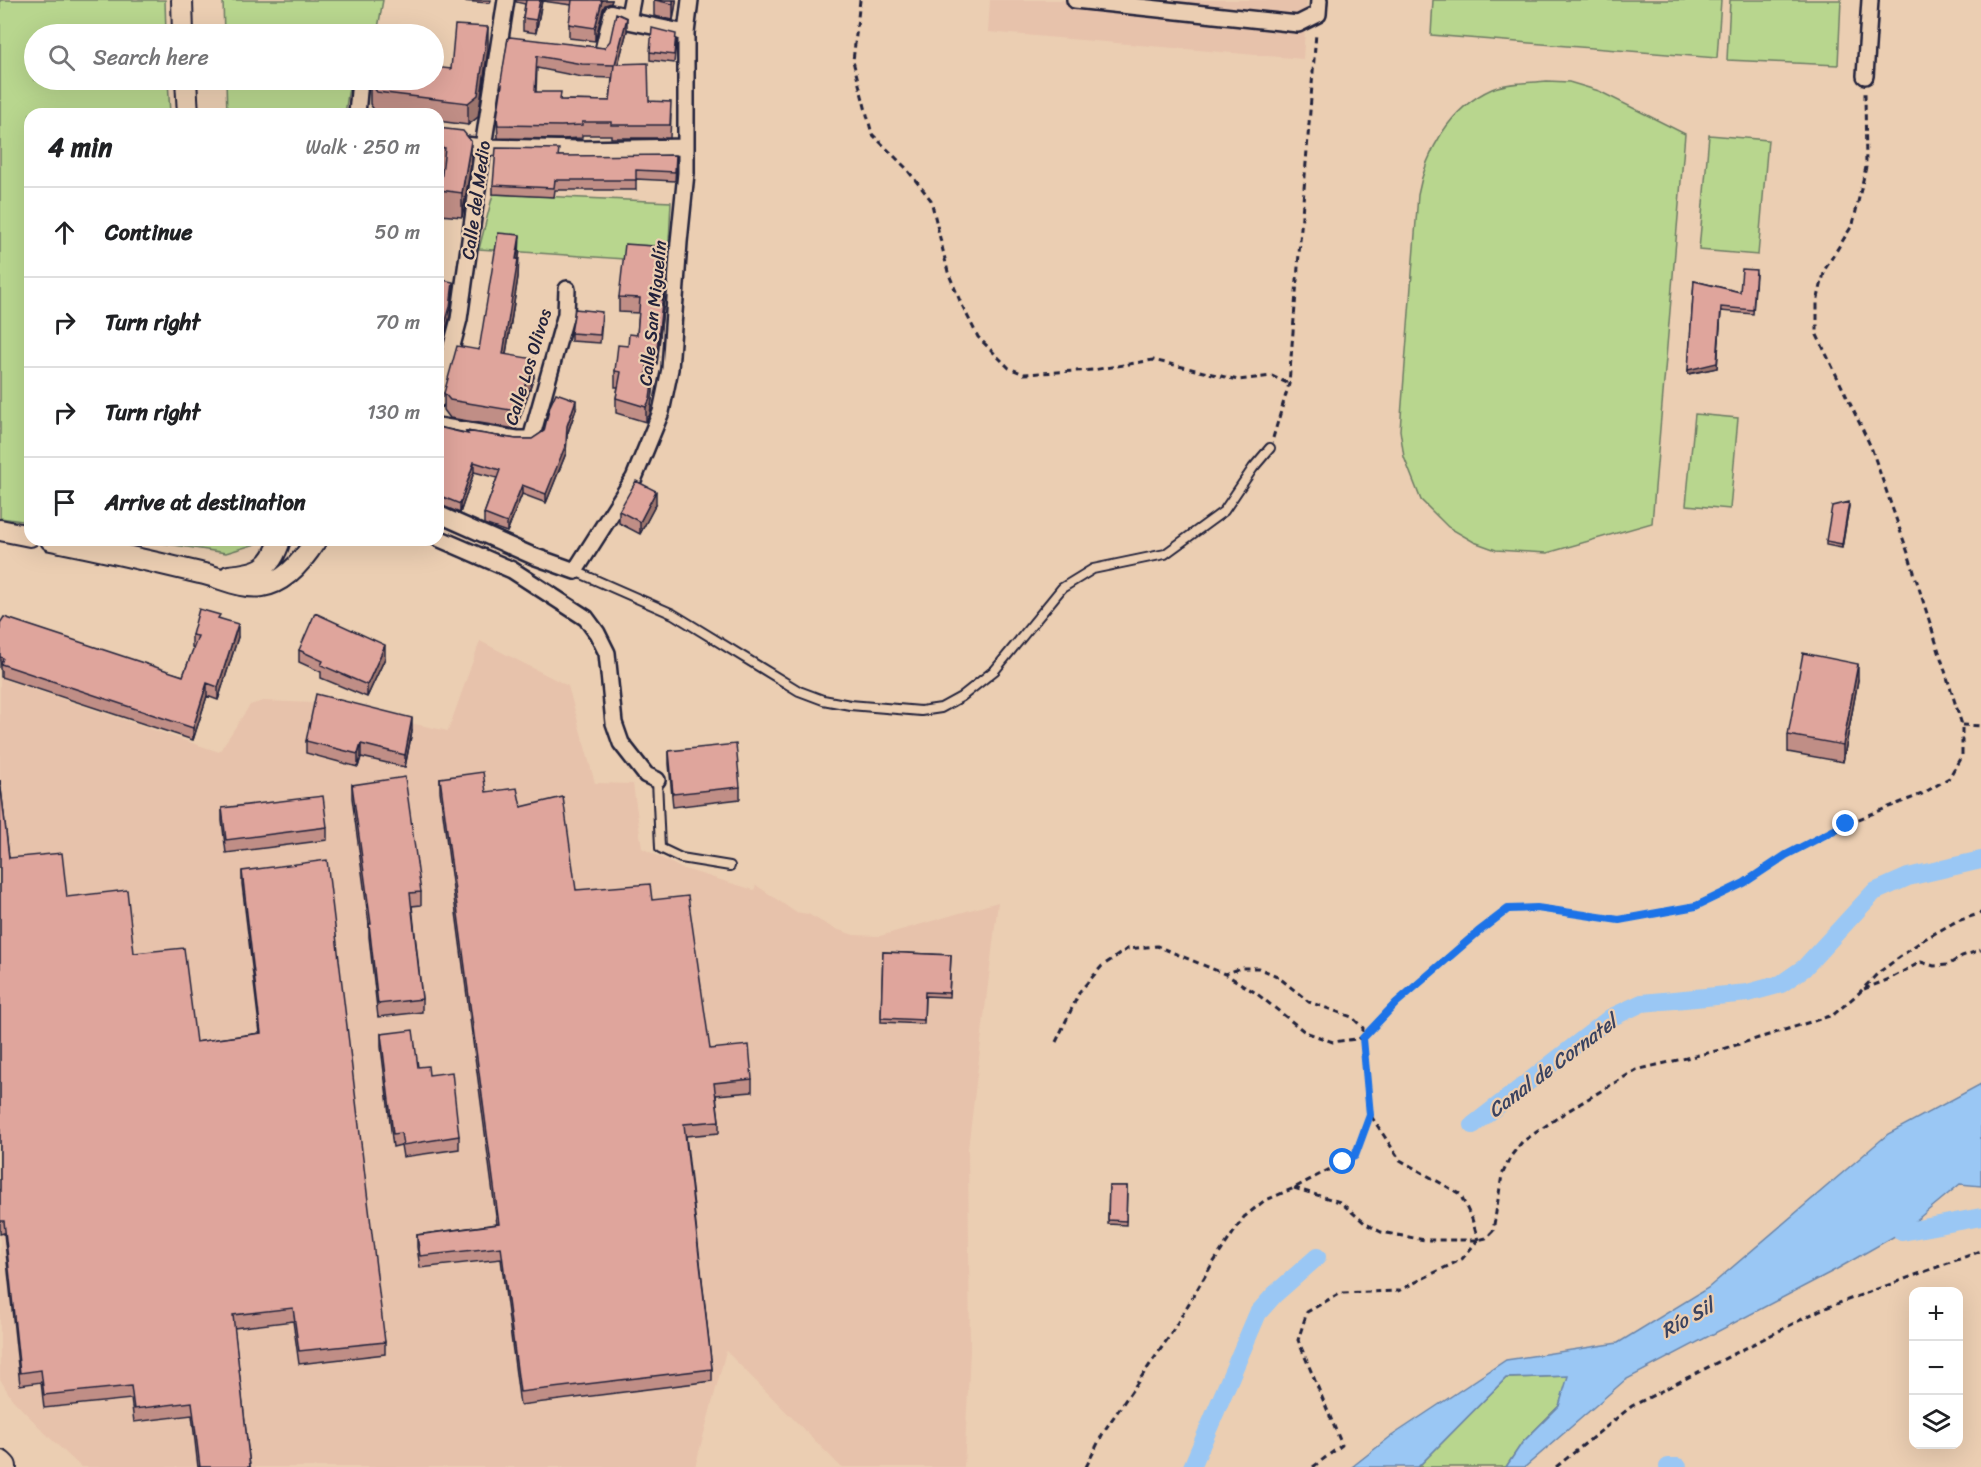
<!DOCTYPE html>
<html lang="en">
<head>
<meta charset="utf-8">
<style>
	body { margin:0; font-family:Sriracha,sans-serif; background:#f2f2f2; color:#202124 }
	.controls { position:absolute; right:18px; bottom:18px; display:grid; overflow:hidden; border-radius:12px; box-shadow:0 6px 24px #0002 }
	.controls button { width:54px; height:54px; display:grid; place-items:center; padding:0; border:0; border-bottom:2px solid #e0e0e0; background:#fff; color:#202124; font:30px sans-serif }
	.stop { position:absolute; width:18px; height:18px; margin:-14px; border:4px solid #1a73e8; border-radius:50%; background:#fff }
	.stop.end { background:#1a73e8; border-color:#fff; box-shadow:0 2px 6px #0008 }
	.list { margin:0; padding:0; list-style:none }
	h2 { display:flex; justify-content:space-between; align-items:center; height:78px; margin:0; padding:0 24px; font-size:26px }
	h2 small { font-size:20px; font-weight:400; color:#757577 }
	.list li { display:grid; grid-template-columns:39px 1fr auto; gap:18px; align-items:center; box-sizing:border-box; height:90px; padding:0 24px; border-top:2px solid #e0e0e0 }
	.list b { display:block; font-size:22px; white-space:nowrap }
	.list em { font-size:20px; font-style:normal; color:#757577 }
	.icon { flex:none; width:33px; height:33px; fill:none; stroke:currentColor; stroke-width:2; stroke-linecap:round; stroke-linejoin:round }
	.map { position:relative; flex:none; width:1981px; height:1467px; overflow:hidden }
	.search { position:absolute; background:#fff; box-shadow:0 6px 24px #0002; left:24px; top:24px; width:420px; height:66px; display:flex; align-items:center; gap:15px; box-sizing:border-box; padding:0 21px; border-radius:33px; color:#757577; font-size:22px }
	.panel { position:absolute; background:#fff; box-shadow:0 6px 24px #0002; left:24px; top:108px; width:420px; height:438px; border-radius:18px }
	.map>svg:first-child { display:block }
	.built { fill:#e7c2ab }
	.green { fill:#b8d68e; stroke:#6d7c64; stroke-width:1.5 }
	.water { fill:#9ac7f4; stroke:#6a85aa; stroke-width:1.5 }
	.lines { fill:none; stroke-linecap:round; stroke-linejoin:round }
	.canal { stroke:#9ac7f4; stroke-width:18 }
	.service-casing { stroke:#22223b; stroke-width:12 }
	.pedestrian-casing { stroke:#22223b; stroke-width:16 }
	.minor-casing { stroke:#22223b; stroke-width:20 }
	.tertiary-casing { stroke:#22223b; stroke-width:24 }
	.trunk-casing { stroke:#22223b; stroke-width:30 }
	.path { stroke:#22223b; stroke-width:3; stroke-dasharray:6 4.5; stroke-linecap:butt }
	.service { stroke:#ebceb2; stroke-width:8 }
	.pedestrian { stroke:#ebceb2; stroke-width:12 }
	.minor { stroke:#ebceb2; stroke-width:15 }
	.tertiary { stroke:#ebceb2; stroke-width:20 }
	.trunk { stroke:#ebceb2; stroke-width:26 }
	.wall { fill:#c08e86; stroke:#22223b; stroke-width:1.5; fill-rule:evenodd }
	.shaded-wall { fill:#9c746d; stroke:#22223b; stroke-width:1.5 }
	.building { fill:#dfa59c; stroke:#22223b; stroke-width:1.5; fill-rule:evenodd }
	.route { stroke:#1a73e8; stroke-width:8 }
	.labels { text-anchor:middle; stroke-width:4.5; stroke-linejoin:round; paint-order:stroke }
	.street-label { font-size:18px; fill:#22223b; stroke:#ebceb2 }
	.water-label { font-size:20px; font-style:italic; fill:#3a4360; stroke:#ebceb2 }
</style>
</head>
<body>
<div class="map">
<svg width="1981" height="1467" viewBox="0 0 1981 1467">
	<rect width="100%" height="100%" fill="#ebceb2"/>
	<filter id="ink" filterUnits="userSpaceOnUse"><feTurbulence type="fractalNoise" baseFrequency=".0167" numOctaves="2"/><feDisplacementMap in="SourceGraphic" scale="12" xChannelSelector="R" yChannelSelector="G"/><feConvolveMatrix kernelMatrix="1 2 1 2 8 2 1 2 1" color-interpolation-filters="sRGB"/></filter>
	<g filter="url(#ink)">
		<path class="built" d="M990 0H1307L1303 59 988 32Z
			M480 641 568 686 595 783 633 784 642 848 681 868 754 890 756 885 795 912 808 914 833 928 854 935 880 936 998 902 968 1149 970 1352 964 1467H841L726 1351 695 1467H81L50 1438 12 1399 0 1379V678L219 752 250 705 263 701 315 703 448 731Z"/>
		<path class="green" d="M0 0H165L166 34H34V80H168L170 114H30V522L0 518Z
			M223 0H383L377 34H224Z
			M1433 0H1721L1717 58 1431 35Z
			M1730 0H1841L1838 65 1727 60Z
			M226 80H350L345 114H227Z
			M1547 81 1569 82 1599 91 1685 134 1652 523 1547 553 1496 550 1474 542 1448 527 1421 500 1404 457 1400 430 1418 195C1426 152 1449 108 1492 89 1508 82 1530 83 1547 81Z
			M1709 135 1768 140 1758 255 1699 250Z
			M493 194 671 202 668 262 479 249Z
			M1695 414 1738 418 1730 509 1686 505Z
			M142 540H256V544L226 553Z
			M1569 1376 1559 1406 1522 1443 1506 1467H1418L1506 1378Z"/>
		<path class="water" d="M1981 1084V1186L1960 1184 1902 1232 1837 1269 1625 1380 1525 1467H1506L1522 1443 1559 1406 1568 1376 1506 1378 1418 1467H1352L1390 1437 1506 1360 1618 1343 1708 1288 1888 1134Z"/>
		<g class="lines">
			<path class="canal" d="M1473 1125 1610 1018 1642 1003 1748 993 1781 984 1804 968 1874 892 1908 877 1981 860
				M1902 1232 1981 1217
				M1192 1467 1258 1313 1274 1295 1317 1257
				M1668 1467H1678"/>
			<defs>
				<path id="service" d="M575 571 673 614 799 691 823 700 850 705 921 711 941 708 961 697 995 670 1062 588 1093 569 1165 554 1224 511 1253 468 1270 448
					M657 780 660 848 681 858 730 866"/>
				<path id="pedestrian" d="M601 52 611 11 629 15"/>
				<path id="minor" d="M632 0 628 21 686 33 690 0
					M1075 0 1298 24 1318 14 1319 0
					M1865 76 1870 0
					M357 114 360 80
					M438 142 483 147 581 149 686 147
					M438 399 459 319 483 147 506 0
					M438 426 517 439H531L566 314 567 289
					M438 514 533 556 575 571 634 478 661 412 670 369 679 242 686 173V33
					M438 538 512 570 586 618 597 633 607 653 614 723 621 743 646 775 657 780"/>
				<path id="tertiary" d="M182 0 183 34
					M186 80 188 114
					M0 530 30 536
					M51 540C101 550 150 561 200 573 220 577 241 589 262 586 285 583 304 559 316 540
					M229 576C258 573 271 570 280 540"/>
				<path id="trunk" d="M0 1464 3 1467"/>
			</defs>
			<use href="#service" class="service-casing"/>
			<use href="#pedestrian" class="pedestrian-casing"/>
			<use href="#minor" class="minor-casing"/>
			<use href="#tertiary" class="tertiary-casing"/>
			<use href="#trunk" class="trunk-casing"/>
			<path class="path" d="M860 0 853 61 872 134 905 167 931 200 948 272 960 301 978 337 1009 368 1024 374 1093 370 1153 360 1238 380 1272 376 1289 384
				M1273 438 1289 384 1316 33
				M1962 725 1981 726
				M1864 989 1887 980 1921 962 1934 966 1948 965 1962 956 1981 950
				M1056 1042 1080 991 1102 966 1127 949 1157 946 1225 974 1256 993 1305 1032 1333 1042 1363 1038V1028L1352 1017 1309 1002 1277 976 1258 968H1241L1225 974
				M1371 1116 1400 1160 1460 1194 1472 1219 1478 1240
				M1294 1188 1340 1202 1366 1224 1381 1232 1425 1240H1478L1486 1238 1493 1231 1502 1175 1511 1156 1522 1142 1566 1112 1636 1070 1720 1050 1833 1015 1859 993 1878 973 1923 940 1955 922 1981 913
				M1086 1467 1104 1431 1169 1337 1211 1266 1244 1217 1264 1201 1294 1188 1355 1156 1370 1115 1363 1038 1396 1003 1478 932 1508 910 1537 908 1619 920 1696 906 1744 883 1786 855 1846 824 1922 794 1949 778 1962 755V725L1908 553 1871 447 1817 335V302L1825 269 1853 224 1866 167 1865 93
				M1313 1467 1342 1445 1298 1340 1307 1312 1340 1293 1398 1291 1462 1259 1478 1240
				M1556 1467 1632 1406 1820 1310 1981 1251"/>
			<use href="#service" class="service"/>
			<use href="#pedestrian" class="pedestrian"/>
			<use href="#minor" class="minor"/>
			<use href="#tertiary" class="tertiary"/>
			<use href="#trunk" class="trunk"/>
		</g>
		<path class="wall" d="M461 0H491L490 3 461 1Z
			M516 0H612L611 3 605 5 603 9 595 41 569 38V24L572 5 542 1 536 33 523 31V18L525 4 516 2Z
			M654 0H676L673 20 654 16Z
			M627 31 618 64 649 101 671 115 670 138H611V135H582V138L561 139 498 138 497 118 508 38 604 48ZM537 68 582 77 612 78 610 101 561 100 536 92Z
			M676 43 674 63 650 60V52Z
			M488 49 478 117 468 125 438 121V114H377L370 104V82L451 69Z
			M438 128 471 165 462 217 440 215V190L442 172 438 171Z
			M559 156 676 165 675 181 636 179V190H555L554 197 493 194V185Z
			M520 252 518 261V277L506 354 534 377 516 429 450 418 444 410V393L479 350Z
			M668 262 657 364H649L648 375 653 391 650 414 646 422 616 413V398L618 387H615V371L628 346 637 335 639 313 619 312V297Z
			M1756 274 1753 314 1721 311 1717 368 1688 374 1694 281 1740 292Z
			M438 279 453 291 450 316 440 349H438Z
			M602 320 600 343 571 341V333Z
			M576 409 567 435 566 453 546 503 522 494 507 532 484 524V514L497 478 474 472 460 513 438 504V427L466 433V431L516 439H532Z
			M656 504 640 534 619 523V511Z
			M1849 506 1842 548 1826 545V541Z
			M220 619 238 637 218 700 207 696 193 740 1 677V670L0 669V623L183 676 194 648 192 647V635Z
			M299 650 385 658 367 697 321 678V672L299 662Z
			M1858 680 1843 762 1788 752V735Z
			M412 731 405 767 361 757 358 767 306 753V741Z
			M669 751 740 787V799L673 807 669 764Z
			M440 778 486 792 521 807 576 890 652 900 710 1049 752 1079V1092L716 1095 719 1121V1133L686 1136 712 1369V1381L520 1405 501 1259 420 1268 417 1247V1235L497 1224 440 791Z
			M0 780 9 858 67 897 134 953 196 1042 260 1033 242 884V871L385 1342V1354L299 1364 293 1321 234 1328 250 1467H198L192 1415 134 1422 131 1399 44 1408 41 1382 20 1385 4 1233 0 1234Z
			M352 785 421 892V905L412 906 422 999V1012L378 1017 369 937V924L352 798Z
			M222 808 327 827V840L226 853 222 821Z
			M883 952 951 955 949 997 925 996 924 1024 881 1022Z
			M381 1034 418 1067 429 1075 459 1136V1149L403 1157 401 1145 393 1147 381 1047Z
			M1109 1186H1127L1126 1225 1108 1224Z"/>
		<path class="shaded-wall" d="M540 0H542L536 33V20Z
			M602 0H612L611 3 605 5 603 9 595 41V28Z
			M673 0H676V3L673 20Z
			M627 18V31L615 76V64Z
			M488 27V49L478 117 468 125V103Z
			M471 141V165L462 217V193Z
			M520 235 518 277 503 372V354Z
			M668 247V262L657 364V349Z
			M453 282V291L450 316 440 349V341Z
			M1721 311 1717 368 1688 374V370Z
			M649 349V364L646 390V375Z
			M534 359V377L516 429V411Z
			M653 376V391L650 414 646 422V407Z
			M576 400V409L567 435 566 453 546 503V494L567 426Z
			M474 462V472L460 513V504Z
			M522 485V494L507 532V523Z
			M656 491V504L640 534V522Z
			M1849 502V506L1842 548V544Z
			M238 624V637L218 700V687Z
			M385 645V658L367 697V685Z
			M1858 664V680L1843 762V745Z
			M207 683V696L193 740V728Z
			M412 718V731L405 767V755Z
			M361 744V757L358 767V754Z"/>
		<path class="building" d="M526 0H540L536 20 523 18Z
			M572 0H602L595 28 569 24Z
			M655 0H673V4Z
			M616 13 627 18 615 64 648 63 649 101 671 102 670 125H611V122H582V125L561 126 498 125 497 118 502 85 500 87 508 38 510 37 604 48 610 41ZM537 56 582 64 614 65 610 101 560 100 561 92H535Z
			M455 25 488 27 478 95 468 103 377 92 370 82V80H434V67L451 69Z
			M652 28 676 34 674 55 650 52Z
			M438 128 463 131 471 141 462 193 440 190 445 148 438 147Z
			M496 148 559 149 558 156 676 155 675 172 636 170V180H555L554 188 493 185Z
			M498 233 520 235 516 259H518L503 354 534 359 516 411 450 400 444 393 457 346 479 350Z
			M625 244 668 247 657 349H649L646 375 653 376 650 399 646 407 616 398 621 372 615 371 618 345 628 346 629 334 637 335 640 298 619 297Z
			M1742 269 1756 270 1753 310 1721 307 1717 363 1688 370 1694 281 1740 292Z
			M438 279 453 282 450 307 440 341H438Z
			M575 309 602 312 600 335 571 333Z
			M556 393 576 400 567 426 566 444 546 494 522 485 507 523 484 514 500 470 474 462 460 504 438 495V427L468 434 466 431 516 439H532L544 431 550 406Z
			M636 481 656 491 640 522 619 511Z
			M1849 502 1842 544 1826 541 1832 506Z
			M199 609 220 615 218 618 238 624 218 687 207 683 193 728 1 664 3 658 0 657V623L4 617 183 676 198 636 192 635Z
			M315 613 385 645 367 685 321 665 323 661 299 650Z
			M1803 653 1858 664 1843 745 1788 735Z
			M316 694 412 718 405 755 361 744 358 754 306 741Z
			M736 744 740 787 673 794 669 751Z
			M483 772 486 792 517 788 521 807 563 797 576 890 650 884 652 900 688 896 710 1049 749 1045 752 1079 714 1083 719 1121 684 1124 712 1369 520 1392 501 1247 420 1256 417 1235 499 1224 440 778Z
			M405 777 421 892 410 893 422 999 378 1004 369 924H371L352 785Z
			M0 780 9 858 62 853 67 897 127 890 134 953 184 948 196 1042 261 1033 242 871 327 860 385 1342 299 1351 293 1308 233 1315 250 1467H200L192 1402 134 1409 131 1386 44 1395 41 1370 20 1373 4 1221H0Z
			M323 796 327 827 226 840 222 808Z
			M883 952 951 955 949 993 925 992 924 1020 881 1018Z
			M413 1030 418 1067 428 1066 429 1075 452 1072 459 1136 403 1145 401 1133 393 1134 381 1034Z
			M1109 1186H1127L1126 1221 1108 1220Z"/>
	</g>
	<g class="lines" filter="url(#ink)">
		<path class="route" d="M1343 1162 1355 1156 1370 1115 1363 1038 1396 1003 1478 932 1508 909 1537 908 1619 920 1696 906 1744 883 1786 855 1846 824"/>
	</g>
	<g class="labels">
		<g class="street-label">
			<text transform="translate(476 200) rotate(-82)" y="6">Calle del Medio</text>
			<text transform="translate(653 313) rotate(-84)" y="6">Calle San Miguelín</text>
			<text transform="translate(528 367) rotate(-73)" y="6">Calle Los Olivos</text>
		</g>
		<g class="water-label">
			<text transform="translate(1552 1066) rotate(-37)" y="7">Canal de Cornatel</text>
			<text transform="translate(1687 1318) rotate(-30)" y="7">Río Sil</text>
		</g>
	</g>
</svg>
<div class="controls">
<button>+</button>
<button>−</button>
<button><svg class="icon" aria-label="layers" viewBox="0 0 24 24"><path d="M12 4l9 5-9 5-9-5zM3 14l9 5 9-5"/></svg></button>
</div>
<div class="stop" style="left:1343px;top:1162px"></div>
<div class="stop end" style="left:1846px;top:824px"></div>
<div class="search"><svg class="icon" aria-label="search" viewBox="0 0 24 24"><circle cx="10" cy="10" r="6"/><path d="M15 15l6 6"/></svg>Search here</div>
<section class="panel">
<h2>4 min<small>Walk · 250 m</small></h2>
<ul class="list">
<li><svg class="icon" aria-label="ahead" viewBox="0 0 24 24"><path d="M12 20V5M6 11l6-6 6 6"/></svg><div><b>Continue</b></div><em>50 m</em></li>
<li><svg class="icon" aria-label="right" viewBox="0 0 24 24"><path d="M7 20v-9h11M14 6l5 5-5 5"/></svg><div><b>Turn right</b></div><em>70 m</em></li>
<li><svg class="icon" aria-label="right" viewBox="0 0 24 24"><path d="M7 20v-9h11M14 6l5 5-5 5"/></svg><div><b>Turn right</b></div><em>130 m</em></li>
<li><svg class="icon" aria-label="arrive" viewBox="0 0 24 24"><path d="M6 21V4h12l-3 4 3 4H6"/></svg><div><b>Arrive at destination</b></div></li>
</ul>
</section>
</div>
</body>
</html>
